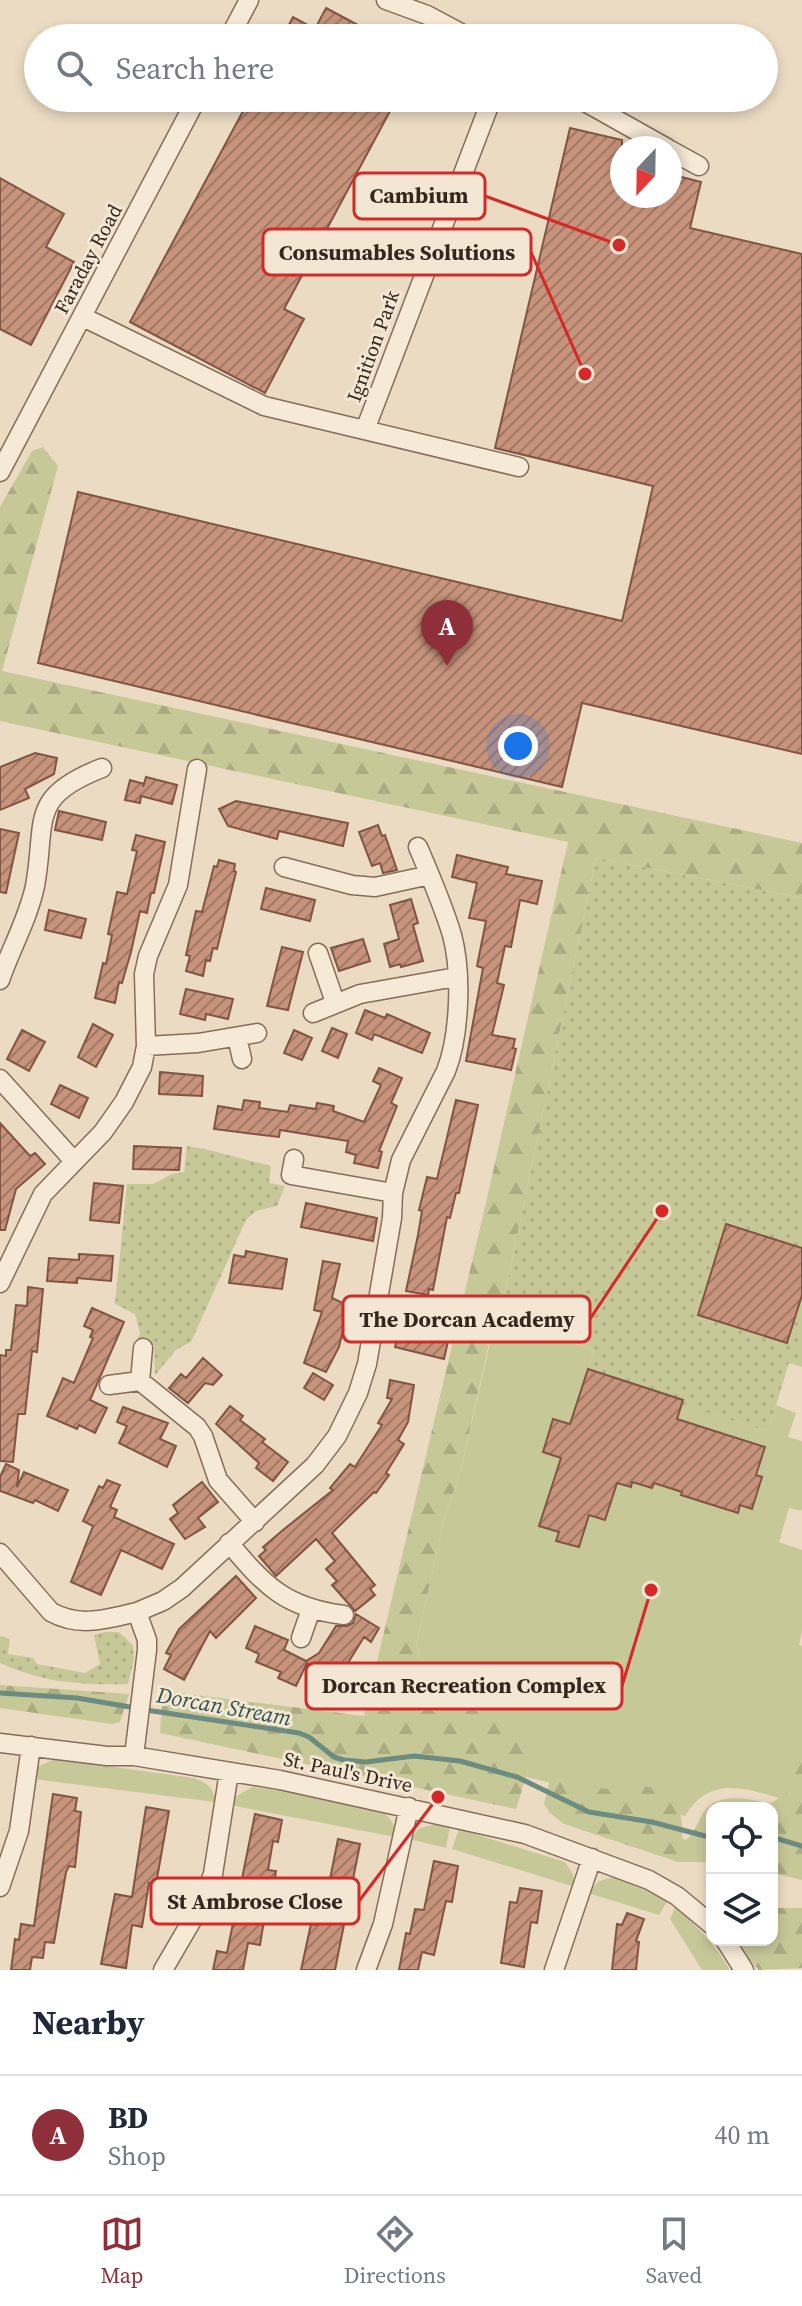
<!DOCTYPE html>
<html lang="en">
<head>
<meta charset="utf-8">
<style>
	body { margin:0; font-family:"Source Serif 4",serif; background:#f6f6f7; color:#1f2937 }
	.controls { position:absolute; right:24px; bottom:24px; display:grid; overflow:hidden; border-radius:16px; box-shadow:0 4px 12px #0003 }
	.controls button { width:72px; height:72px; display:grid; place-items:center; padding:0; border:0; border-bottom:2px solid #e0e1e3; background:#fff; color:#1f2937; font:40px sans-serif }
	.compass { position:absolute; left:610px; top:136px; width:72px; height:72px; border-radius:50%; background:#fff; box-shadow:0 4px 12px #0003; rotate:202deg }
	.you { position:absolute; left:518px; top:746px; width:28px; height:28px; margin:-20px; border:6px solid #fff; border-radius:50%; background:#1a73e8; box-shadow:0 0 0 12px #1a73e833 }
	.badge { display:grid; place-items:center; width:52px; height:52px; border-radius:50%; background:#8f2f39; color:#fff; font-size:26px; font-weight:700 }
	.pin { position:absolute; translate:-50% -66px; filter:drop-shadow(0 2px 4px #0008) }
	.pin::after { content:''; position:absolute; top:42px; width:28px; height:24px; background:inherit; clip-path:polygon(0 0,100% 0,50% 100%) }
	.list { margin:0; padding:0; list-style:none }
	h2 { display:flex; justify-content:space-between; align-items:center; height:104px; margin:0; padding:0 32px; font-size:34px }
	h2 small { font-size:26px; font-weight:400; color:#747a83 }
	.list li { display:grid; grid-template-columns:52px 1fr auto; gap:24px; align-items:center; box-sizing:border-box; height:120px; padding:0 32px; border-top:2px solid #e0e1e3 }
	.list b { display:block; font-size:30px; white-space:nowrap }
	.list p { margin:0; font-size:26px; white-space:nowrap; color:#747a83 }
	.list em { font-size:26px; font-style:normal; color:#747a83 }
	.icon { flex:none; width:44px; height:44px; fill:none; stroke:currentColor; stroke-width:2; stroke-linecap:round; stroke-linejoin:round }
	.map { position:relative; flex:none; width:802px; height:1970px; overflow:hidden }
	.search { position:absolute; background:#fff; box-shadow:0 4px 12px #0003; left:24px; right:24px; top:24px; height:88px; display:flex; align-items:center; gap:20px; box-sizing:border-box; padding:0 28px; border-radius:44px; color:#747a83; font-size:30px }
	.sheet { height:224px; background:#fff }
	nav { display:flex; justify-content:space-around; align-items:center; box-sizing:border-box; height:112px; border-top:2px solid #e0e1e3; background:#fff; font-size:22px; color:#747a83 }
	nav a { display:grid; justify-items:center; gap:4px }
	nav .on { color:#8f2f39 }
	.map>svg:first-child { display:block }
	.green { fill:#c7c898 }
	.forest { fill:url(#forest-firs) }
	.park { fill:url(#park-dots) }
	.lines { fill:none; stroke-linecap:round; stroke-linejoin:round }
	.stream { stroke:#6c8b81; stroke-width:5 }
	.building { fill:url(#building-hatch); stroke:#815542; stroke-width:2 }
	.street-casing { stroke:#846d5b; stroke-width:21 }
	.street { stroke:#f6e9d5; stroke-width:18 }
	.labels { text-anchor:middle; stroke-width:6; stroke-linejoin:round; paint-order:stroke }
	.street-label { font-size:20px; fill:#35271e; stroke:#f3e6d2 }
	.water-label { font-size:22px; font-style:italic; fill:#2e534d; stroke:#f3e6d2 }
	.leader { fill:none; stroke:#d62828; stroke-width:3 }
	.callout-dot { fill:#d62828; stroke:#f3e6d2; stroke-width:3 }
	.callout { fill:#f3e6d2; stroke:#d62828; stroke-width:3 }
	.callout-label { font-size:22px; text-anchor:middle; font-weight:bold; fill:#35271e }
</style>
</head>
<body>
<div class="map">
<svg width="802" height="1970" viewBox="0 0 802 1970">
	<defs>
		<pattern id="forest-firs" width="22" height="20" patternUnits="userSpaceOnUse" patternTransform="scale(2)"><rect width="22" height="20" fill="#c7c898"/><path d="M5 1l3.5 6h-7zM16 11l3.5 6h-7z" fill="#acac83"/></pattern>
		<pattern id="park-dots" width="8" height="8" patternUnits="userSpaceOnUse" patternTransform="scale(2)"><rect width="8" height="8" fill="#c7c898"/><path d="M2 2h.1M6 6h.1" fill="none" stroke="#acac83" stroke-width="1.8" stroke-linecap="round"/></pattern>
		<pattern id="building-hatch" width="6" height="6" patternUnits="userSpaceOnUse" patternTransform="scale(2)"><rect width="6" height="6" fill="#c7937b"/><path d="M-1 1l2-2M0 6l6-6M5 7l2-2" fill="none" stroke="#a27864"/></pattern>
	</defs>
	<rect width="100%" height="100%" fill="#ebdbc3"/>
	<path class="green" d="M496 1317 594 1350 588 1370 683 1400 682 1405 768 1431 776 1405 796 1413 788 1437 802 1441V1509L801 1511 789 1508 779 1542 802 1550V1631L799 1645 802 1646V1805C759 1794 714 1768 685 1816L526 1777 537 1738 458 1703 430 1677 416 1645 445 1516 460 1473Z
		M55 1759 194 1778C206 1783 215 1787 215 1802L33 1779 39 1766Z
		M252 1787 293 1791 382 1811C391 1819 396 1825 395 1837L230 1805 237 1796Z
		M435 1824 450 1826 446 1848 409 1839 420 1828Z
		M459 1829 565 1862 573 1874 575 1887 452 1849Z
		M614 1877 668 1900 659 1915 588 1893 599 1881Z
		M675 1907C698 1926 715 1945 730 1970H702L670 1919Z"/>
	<path class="forest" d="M43 447 58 466 2 671 802 843V898L596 858 500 1318 495 1317 460 1473 445 1516 416 1645 430 1677 458 1703 538 1738 516 1809 160 1733 163 1691 364 1716 481 1224 568 842 0 721V507L32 451Z
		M0 1685 129 1694 120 1722 112 1724 0 1708Z
		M802 1750V1880L772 1873V1808H712V1862H678L564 1824 550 1813 544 1804 551 1775C568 1774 582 1785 598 1788 614 1791 627 1784 642 1786 672 1789 685 1810 682 1838L686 1840C697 1830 696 1824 703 1813 719 1790 748 1800 771 1803L790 1791Z
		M772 1908H802V1968L759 1970 731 1940H772Z"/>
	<path class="park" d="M596 858 802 898V1367L789 1363 768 1431 681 1405 682 1399 588 1369 594 1350 500 1318Z
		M187 1146 205 1149 271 1166 269 1183 285 1186 277 1206 256 1211 246 1220 191 1342 177 1349 155 1375 154 1345H135L140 1333 135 1314 115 1304 127 1184H153L172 1174 184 1172Z
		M105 1632H119L133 1645 134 1659 128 1684C79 1685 45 1683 0 1663V1636L10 1639 8 1654 33 1658 37 1664 85 1673 100 1664 94 1635Z"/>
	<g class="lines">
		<path class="stream" d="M0 1693 77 1698 136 1708
			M146 1710 299 1733 309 1737 334 1757 344 1760 366 1762 414 1756 460 1761 517 1777 589 1812 652 1822 705 1836 712 1835
			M772 1837 802 1846"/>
	</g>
	<path class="building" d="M326 8 382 38H282L293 17 315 29Z
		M250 98H397L284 309 304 319 265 393 130 322Z
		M570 128 622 140V196H670V174L701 182 690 228 802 254V754L582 703 562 787 38 663 78 492 622 621 653 486 495 448Z
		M0 178 64 214 46 247 74 262 31 345 0 329Z
		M35 753 57 758 54 774 25 789 29 798 0 810V767Z
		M146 777 177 785 172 804 141 796 140 803 125 800 130 780 144 784 143 787Z
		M236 801 348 823 343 846 279 831 277 839 228 826 219 809Z
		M59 811 106 822 102 840 55 830Z
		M378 825 382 836 385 835 397 870 383 873 380 863 372 866 359 832Z
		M0 829 19 833 6 893 0 892Z
		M136 835 165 842 154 893H151L147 913 140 911 131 952 122 983 119 982 115 1003 95 998 103 963 106 964 112 935 108 934 117 892 127 894 137 851 132 850Z
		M457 855 508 867 506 874 542 881 537 904 520 900 511 947 505 946 497 983 504 985 492 1035 515 1039 513 1048 516 1049 511 1070 466 1061 483 968 477 966 486 921 469 918 477 883 452 877Z
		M219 860 235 864 234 871 236 872 217 949 213 948 210 961 206 960 203 976 186 971 190 956 186 955 196 911 202 912 214 866 217 867Z
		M266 888 315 900 310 921 261 909Z
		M411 899 418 923 413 925 423 961 401 967 400 964 390 967 384 944 399 939 390 905Z
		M49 910 86 919 81 938 45 930Z
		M363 939 370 961 339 971 331 948Z
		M282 947 303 952 288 1010 267 1006Z
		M186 989 233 999 228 1019 206 1014 205 1020 180 1014Z
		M365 1010 385 1018 387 1014 430 1033 422 1053 374 1034 372 1040 356 1033Z
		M93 1024 113 1035 96 1067 78 1057Z
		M332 1028 347 1034 338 1058 322 1051Z
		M22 1030 45 1042 29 1071 7 1059Z
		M294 1030 312 1038 302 1060 284 1053Z
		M379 1068 402 1078 391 1103 397 1106 379 1151 382 1152 378 1168 354 1163 356 1155 346 1152 348 1141 280 1130 279 1137 214 1129 218 1106 242 1110 244 1100 260 1102 259 1108 288 1112 290 1105 316 1109 317 1103 334 1106 333 1111 364 1122 381 1085 373 1081Z
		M160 1072 203 1076 202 1096 159 1094Z
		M60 1085 88 1098 79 1118 51 1104Z
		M456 1100 478 1105 459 1193H456L450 1218 447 1217 433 1290 429 1289 428 1295 406 1291 418 1235 422 1211 419 1210 427 1177 437 1179Z
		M0 1123 30 1156 35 1153 45 1164 16 1189 5 1230H0Z
		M134 1146 181 1148 179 1170 133 1169Z
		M94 1183 123 1186 119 1223 90 1220Z
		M306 1203 377 1218 373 1241 301 1227Z
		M726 1224 802 1248V1295L787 1343 698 1315Z
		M246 1251 287 1259 282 1289 229 1283 234 1255 245 1257Z
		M79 1254 113 1256 111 1281 77 1278V1283L47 1281 49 1258 79 1260Z
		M323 1261 340 1264 332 1298 349 1306 339 1347 326 1372 304 1363 322 1312 314 1310Z
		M28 1287 43 1289 37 1352 32 1351 25 1414H18L13 1462 0 1461V1355L6 1356V1350H11L16 1305 27 1306Z
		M92 1308 124 1322 90 1400 107 1408 95 1433 79 1425 77 1429 47 1416 63 1378 74 1383 93 1338 90 1337 93 1330 84 1326Z
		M413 1322 438 1327 436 1335 449 1337 444 1359 395 1347 400 1327 411 1330Z
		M203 1358 222 1375 213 1385 205 1383 188 1403 169 1388 181 1374 186 1378Z
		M588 1369 683 1400 677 1419 765 1447 756 1475 762 1477 752 1509 740 1505 738 1513 681 1495 682 1492 654 1483 652 1488 632 1482 631 1487 617 1483 605 1520 589 1515 579 1547 556 1541 559 1532 539 1526 561 1458 543 1452 553 1419 570 1424Z
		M313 1373 333 1385 324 1400 304 1388Z
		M390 1380 414 1385 408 1422 398 1440 404 1444 386 1473 389 1475 376 1493 374 1492 332 1533 375 1585 370 1589 375 1595 355 1611 332 1585 337 1581 326 1569 335 1561 316 1539 276 1576 259 1556 266 1550 263 1547 283 1530 333 1490 330 1488 350 1464 355 1467 382 1425 378 1423 392 1399 387 1398Z
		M230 1406 243 1416 240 1420 265 1439 262 1442 288 1462 273 1481 256 1468 259 1463 216 1424Z
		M123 1407 168 1423 160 1439 176 1446 167 1467 119 1443 127 1426 117 1422Z
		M6 1464 19 1470 17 1487 24 1472 68 1490 58 1511 35 1500 33 1503 0 1491V1477Z
		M107 1480 120 1485 110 1507 117 1510 114 1517 174 1544 162 1569 121 1550 101 1595 71 1582 93 1526 83 1521 99 1486 103 1488Z
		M202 1482 218 1502 198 1518 205 1527 185 1539 170 1519 178 1513 173 1505Z
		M236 1576 256 1598 216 1638 210 1631 184 1680 164 1669 171 1655 166 1653 179 1629Z
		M356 1614 379 1628 371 1642 364 1637 346 1666 351 1675 339 1683 336 1678 320 1686 307 1663 296 1686 278 1678 281 1672 256 1662 259 1654 246 1648 255 1626 288 1640 284 1650 306 1661 319 1653 336 1626H347L353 1623Z
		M53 1794 77 1798 75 1811 81 1812 75 1867 69 1866 66 1872 54 1943 45 1942 43 1958 32 1957 30 1970H11L15 1939 19 1940 21 1924 34 1926Z
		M146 1807 169 1811 156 1884 149 1883 142 1927 132 1925 126 1968 101 1964 115 1894 132 1897Z
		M255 1814 282 1820 278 1842 273 1841 268 1870 276 1871 271 1903 267 1902 260 1945 248 1943 243 1970H213L217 1951 227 1953Z
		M338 1839 360 1844 335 1970H301L311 1924 316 1925 318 1918 322 1919Z
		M434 1861 458 1866 452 1902 446 1901 434 1955 422 1952 418 1970H399L406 1933 410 1934 415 1909 424 1910Z
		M520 1888 542 1891 537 1923 531 1922 524 1967 501 1963 510 1902 517 1903Z
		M627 1913 644 1919 636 1941 639 1942 636 1970H612L617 1924 622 1925Z"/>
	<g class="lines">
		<defs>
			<path id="street" d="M386 0 427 15 470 38
				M229 38 249 0
				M578 98 667 148
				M670 150 699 166
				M83 317 264 406 519 467
				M365 430 492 98
				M0 472 197 98
				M284 867 352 885 375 887 430 875
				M318 953 335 1002
				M0 980C11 948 28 919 35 886 47 821 27 797 102 768
				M313 1013 360 994 456 977
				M237 1037 242 1059
				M146 1046 198 1043 257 1033
				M0 1079 73 1160
				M294 1159 291 1175 393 1193
				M0 1283 43 1194 103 1132 124 1102 142 1067 146 1046 144 974 148 956 178 885 197 769
				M140 1381 197 1427 203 1436 218 1480 255 1522
				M109 1385 140 1381 143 1348
				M229 1543C265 1586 286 1608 344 1615
				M0 1553 51 1612C80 1628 107 1619 137 1612
				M301 1638 311 1609
				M0 1743 107 1756H134L280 1780 525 1834 649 1880 677 1896 712 1925
				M134 1756 147 1650V1640L137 1612 163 1601 182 1588 315 1465 337 1436 358 1393 367 1364 392 1218 393 1193 401 1160 446 1071C460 1035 462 972 452 935 443 905 430 875 418 847
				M0 1887 19 1831 31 1746
				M725 1940 744 1970
				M163 1970 201 1905 213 1874 229 1772
				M366 1970 383 1924 409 1807
				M554 1970 592 1858"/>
		</defs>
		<use href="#street" class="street-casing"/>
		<use href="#street" class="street"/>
	</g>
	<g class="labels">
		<g class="street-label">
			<text transform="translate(88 259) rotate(-62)" y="7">Faraday Road</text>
			<text transform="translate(373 346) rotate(-70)" y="7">Ignition Park</text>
			<text transform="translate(348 1772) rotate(12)" y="7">St. Paul's Drive</text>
		</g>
		<g class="water-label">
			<text transform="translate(224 1706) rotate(10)" y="8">Dorcan Stream</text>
		</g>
	</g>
	<path class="leader" d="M619 245L485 196M585 374L531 252M662 1211L590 1319M651 1590L622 1686M438 1797L359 1901"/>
	<g class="callout-dot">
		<circle cx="619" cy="245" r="8"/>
		<circle cx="585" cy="374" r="8"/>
		<circle cx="662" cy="1211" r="8"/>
		<circle cx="651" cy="1590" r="8"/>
		<circle cx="438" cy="1797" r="8"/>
	</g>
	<g class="callout">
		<rect x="354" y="173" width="131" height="46" rx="8"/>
		<rect x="263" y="229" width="268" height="46" rx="8"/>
		<rect x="343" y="1296" width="247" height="46" rx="8"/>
		<rect x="306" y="1663" width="316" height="46" rx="8"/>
		<rect x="151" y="1878" width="208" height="46" rx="8"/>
	</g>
	<g class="callout-label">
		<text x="419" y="203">Cambium</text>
		<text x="397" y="260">Consumables Solutions</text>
		<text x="467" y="1327">The Dorcan Academy</text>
		<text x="464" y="1693">Dorcan Recreation Complex</text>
		<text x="255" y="1909">St Ambrose Close</text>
	</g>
</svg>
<div class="controls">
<button><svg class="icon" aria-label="locate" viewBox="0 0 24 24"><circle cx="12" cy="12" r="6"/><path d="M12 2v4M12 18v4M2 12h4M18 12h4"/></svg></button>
<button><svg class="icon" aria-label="layers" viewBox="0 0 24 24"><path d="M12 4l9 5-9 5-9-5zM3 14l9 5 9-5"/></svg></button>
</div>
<svg class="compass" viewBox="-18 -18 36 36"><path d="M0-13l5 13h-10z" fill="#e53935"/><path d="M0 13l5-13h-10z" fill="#747a83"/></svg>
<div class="you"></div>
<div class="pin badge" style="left:447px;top:666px">A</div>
<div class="search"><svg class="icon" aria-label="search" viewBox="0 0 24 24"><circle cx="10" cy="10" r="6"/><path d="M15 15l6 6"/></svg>Search here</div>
</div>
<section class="sheet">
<h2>Nearby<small></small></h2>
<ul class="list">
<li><span class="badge">A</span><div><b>BD</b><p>Shop</p></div><em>40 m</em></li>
</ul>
</section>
<nav>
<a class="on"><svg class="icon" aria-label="map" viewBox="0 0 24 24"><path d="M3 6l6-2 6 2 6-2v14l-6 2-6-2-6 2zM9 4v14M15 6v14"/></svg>Map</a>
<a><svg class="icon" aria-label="directions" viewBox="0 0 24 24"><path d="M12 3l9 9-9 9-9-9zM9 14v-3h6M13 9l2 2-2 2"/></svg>Directions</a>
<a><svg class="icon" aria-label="saved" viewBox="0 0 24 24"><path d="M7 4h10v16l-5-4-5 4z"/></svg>Saved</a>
</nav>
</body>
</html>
